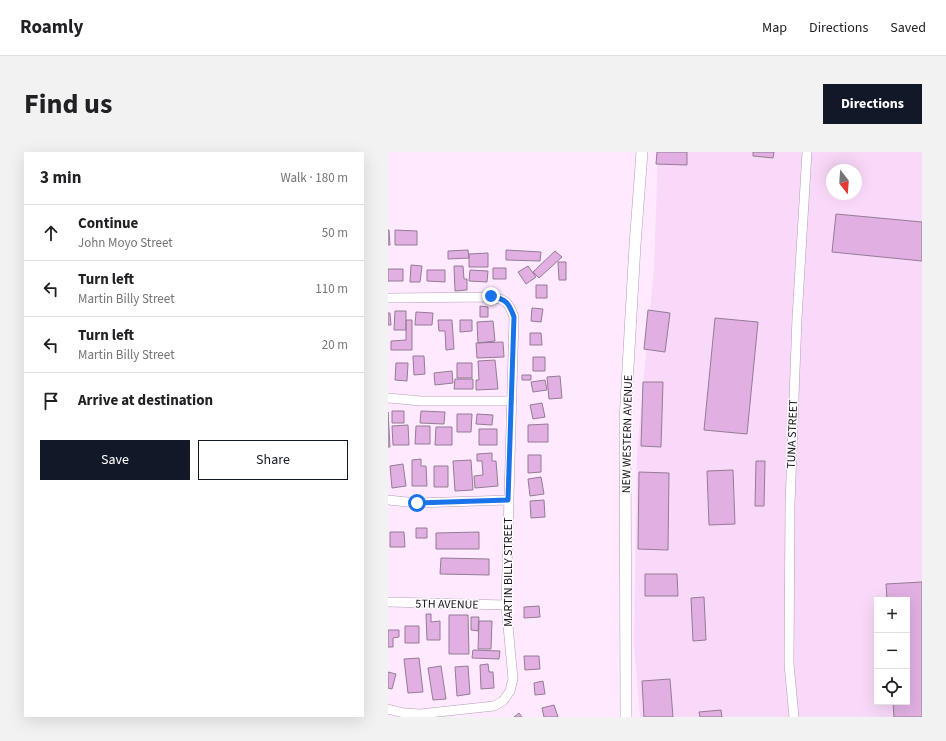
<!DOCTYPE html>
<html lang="en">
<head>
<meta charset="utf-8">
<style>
	body { margin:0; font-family:"Source Sans 3",sans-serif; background:#f2f2f2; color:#202124 }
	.controls { position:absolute; right:12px; bottom:12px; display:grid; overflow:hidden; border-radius:0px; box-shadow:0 4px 16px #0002 }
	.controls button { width:36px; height:36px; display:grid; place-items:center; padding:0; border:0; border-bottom:1px solid #e0e0e0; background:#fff; color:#202124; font:20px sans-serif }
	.compass { position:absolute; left:438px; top:12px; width:36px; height:36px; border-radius:50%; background:#fff; box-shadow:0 4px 16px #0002; rotate:163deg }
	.stop { position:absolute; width:12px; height:12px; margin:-9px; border:3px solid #1a73e8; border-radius:50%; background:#fff }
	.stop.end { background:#1a73e8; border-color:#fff; box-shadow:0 1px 4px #0008 }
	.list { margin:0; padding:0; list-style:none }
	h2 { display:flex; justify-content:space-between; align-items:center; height:52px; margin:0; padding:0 16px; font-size:17px }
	h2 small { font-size:13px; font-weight:400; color:#757577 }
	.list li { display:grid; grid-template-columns:26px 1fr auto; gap:12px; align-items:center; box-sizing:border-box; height:56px; padding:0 16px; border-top:1px solid #e0e0e0 }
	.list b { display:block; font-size:15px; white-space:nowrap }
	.list p { margin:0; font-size:13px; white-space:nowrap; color:#757577 }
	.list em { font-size:13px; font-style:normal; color:#757577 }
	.actions { display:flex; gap:8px; padding:12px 16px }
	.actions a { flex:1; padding:9px 0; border:1px solid #111827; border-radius:0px; text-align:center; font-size:14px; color:#111827 }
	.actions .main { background:#111827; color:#fff }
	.icon { flex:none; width:22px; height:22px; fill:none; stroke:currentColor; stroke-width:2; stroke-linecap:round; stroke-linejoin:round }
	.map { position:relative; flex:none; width:534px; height:565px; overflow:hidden; border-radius:0px }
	header { display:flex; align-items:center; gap:24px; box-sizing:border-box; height:56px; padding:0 20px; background:#fff; border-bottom:1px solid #e0e0e0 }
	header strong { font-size:19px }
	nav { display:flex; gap:22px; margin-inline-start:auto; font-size:14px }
	.intro { display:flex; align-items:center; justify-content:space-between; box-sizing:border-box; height:96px; padding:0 24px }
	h1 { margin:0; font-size:28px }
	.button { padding:10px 18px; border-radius:0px; background:#111827; color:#fff; font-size:14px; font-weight:700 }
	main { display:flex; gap:24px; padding:0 24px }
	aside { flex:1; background:#fff; border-radius:0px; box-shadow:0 4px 16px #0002 }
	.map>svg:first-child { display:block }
	.built { fill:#f9d9f9; fill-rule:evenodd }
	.building { fill:#e1afe2; stroke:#947c94 }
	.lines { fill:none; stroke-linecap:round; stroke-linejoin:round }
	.minor-casing { stroke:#b59cb5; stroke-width:10 }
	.tertiary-casing { stroke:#b59cb5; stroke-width:12 }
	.minor { stroke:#fff; stroke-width:9 }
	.tertiary { stroke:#fff; stroke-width:11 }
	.route { stroke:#1a73e8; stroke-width:5 }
	.labels { text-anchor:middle; stroke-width:3; stroke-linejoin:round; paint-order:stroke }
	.street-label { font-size:12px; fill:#1a111b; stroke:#fefefe }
</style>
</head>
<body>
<header>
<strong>Roamly</strong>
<nav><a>Map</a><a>Directions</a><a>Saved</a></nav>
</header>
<div class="intro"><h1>Find us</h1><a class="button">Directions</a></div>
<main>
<aside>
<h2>3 min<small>Walk · 180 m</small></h2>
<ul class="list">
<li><svg class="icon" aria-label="ahead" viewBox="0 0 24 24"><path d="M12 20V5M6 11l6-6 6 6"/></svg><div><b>Continue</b><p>John Moyo Street</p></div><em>50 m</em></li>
<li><svg class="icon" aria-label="left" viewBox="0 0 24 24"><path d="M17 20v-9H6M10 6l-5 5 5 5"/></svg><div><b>Turn left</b><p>Martin Billy Street</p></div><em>110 m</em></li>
<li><svg class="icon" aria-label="left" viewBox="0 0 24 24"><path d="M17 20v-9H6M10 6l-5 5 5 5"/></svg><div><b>Turn left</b><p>Martin Billy Street</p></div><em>20 m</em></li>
<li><svg class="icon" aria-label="arrive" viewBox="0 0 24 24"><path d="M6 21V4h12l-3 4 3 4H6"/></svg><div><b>Arrive at destination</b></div></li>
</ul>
<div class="actions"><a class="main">Save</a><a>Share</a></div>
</aside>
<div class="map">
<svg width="534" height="565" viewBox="0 0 534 565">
	<rect width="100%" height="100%" fill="#fee9ff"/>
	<path class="built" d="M270 0H534V565H252L246 494 249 300 266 115ZM444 18H468V42H444ZM489 448H519V550H489Z"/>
	<path class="building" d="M269 0H299V13L268 12Z
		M365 0H386L385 6 365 4Z
		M448 62 534 70V109L444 100Z
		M0 78H1L2 93H0Z
		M7 78 29 79V93H7Z
		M80 98 81 106 60 107V99Z
		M118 98 153 100 152 109 118 108Z
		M167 99 174 105 151 126 145 120Z
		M100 101V115H81V102Z
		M170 110H178V128H171Z
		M23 113 34 114 32 130H22Z
		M66 114H75L76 127H79V138L67 139Z
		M140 114 148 125 138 132 130 120Z
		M105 116H118V127H105Z
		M0 117H15V129H0Z
		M39 118H57V130L39 129Z
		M82 118 100 119 99 130 81 129Z
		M148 133H159V146H148Z
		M92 154 100 155V165H92Z
		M144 156 155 157 153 170 143 169Z
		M260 158 282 161 277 200 256 197Z
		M7 159H18V178H6Z
		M28 160 45 161 44 173H27Z
		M0 161H2L3 173H0Z
		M327 166 370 170 359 282 316 278Z
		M18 168H24V198H3V189L18 188Z
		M50 168H64L66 197 58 198 57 179H51Z
		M72 168H84V179L72 180Z
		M105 169 107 189 90 191 89 170Z
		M142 181H153L154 193H142Z
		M115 190 116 205 89 206 88 191Z
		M25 204H36L37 222 26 223Z
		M145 205H157V219H145Z
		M107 208 110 237 88 238V228H91L90 209Z
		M8 211H20L19 229 7 228Z
		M69 211H84V226H69Z
		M64 219 65 231 47 233 46 221Z
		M134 223H143V228H134Z
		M172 224 174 246 161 247 159 225Z
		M67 227H85V237H66Z
		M157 228 159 238 145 240 143 230Z
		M255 230H275L273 295 253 294Z
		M154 251 157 265 145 267 142 253Z
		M4 259H16V271H4Z
		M33 259 57 260 56 272 32 271Z
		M0 260 2 295H0Z
		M69 262H84L83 280H69Z
		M89 262 105 263 104 273 88 272Z
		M160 272V290H140V273Z
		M20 273 21 293H5L4 274Z
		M28 274H42V292H27Z
		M48 275H64V293H47Z
		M91 277H109V293H91Z
		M104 301V309H108L110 334 87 336 86 324 95 323 94 309H89V302Z
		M140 303H153V320L140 321Z
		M33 307V314H38L39 334H24V308Z
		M83 308 85 338 67 339 65 309Z
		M368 309H377L376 354H367Z
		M15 312 18 334 4 336 2 314Z
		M46 314H60V335H46Z
		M345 318 347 372 321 373 319 319Z
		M251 320 281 321 280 398 250 397Z
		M153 325 156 342 142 344 140 327Z
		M156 348 157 365 143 366 142 349Z
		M28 376H39V386H28Z
		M2 380H16L17 395H2Z
		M91 380V397H48V381Z
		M53 406 101 407V423L52 422Z
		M257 422H289L290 444H257Z
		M534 430V565H506L505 550H519V448H499L498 432Z
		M316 445 318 488 305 489 303 446Z
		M151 454 152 465 136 466V455Z
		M38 462H43V470L52 469V488H39Z
		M61 463H80L81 502H61Z
		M83 465H91L90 479 83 478Z
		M91 469H104L103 497H90Z
		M17 474H31V491H17Z
		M0 478H11V485L5 486V495H0Z
		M85 498 112 499 111 507 84 506Z
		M136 504H151L152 517 137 518Z
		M31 506 35 540 20 541 16 507Z
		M100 512 101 520H105L106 536 93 537 92 513Z
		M53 514 58 547 45 548 40 516Z
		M80 514 82 542 69 544 67 515Z
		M0 520 8 522 4 537 0 536Z
		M282 527 285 565H256L254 529Z
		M155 529 157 542 147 543 146 531Z
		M166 553 170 565H156L154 556Z
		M333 558 334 565H312L311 560Z
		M131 561 134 565H126Z"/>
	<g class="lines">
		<defs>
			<path id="minor" d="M0 146 103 145C118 147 121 151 126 165L118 453 125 527 122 539 115 549 106 554 32 562 16 561 0 557
				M0 246 33 249H124
				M0 348 29 351 120 348
				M0 450 118 453
				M406 565 401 512 402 352 409 166 419 0"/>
			<path id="tertiary" d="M238 565 237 268 247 93 254 0"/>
		</defs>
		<use href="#minor" class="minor-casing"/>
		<use href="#tertiary" class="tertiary-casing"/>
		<use href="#minor" class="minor"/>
		<use href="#tertiary" class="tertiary"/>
	</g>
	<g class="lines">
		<path class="route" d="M29 351 120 348 126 165C121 151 118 147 103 144"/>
	</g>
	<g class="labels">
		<g class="street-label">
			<text transform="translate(239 282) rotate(-89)" y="4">NEW WESTERN AVENUE</text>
			<text transform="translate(404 282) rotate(-88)" y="4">TUNA STREET</text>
			<text transform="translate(120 420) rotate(-90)" y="4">MARTIN BILLY STREET</text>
			<text transform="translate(59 452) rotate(1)" y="4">5TH AVENUE</text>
		</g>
	</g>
</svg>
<div class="controls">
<button>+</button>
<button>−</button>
<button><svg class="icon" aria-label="locate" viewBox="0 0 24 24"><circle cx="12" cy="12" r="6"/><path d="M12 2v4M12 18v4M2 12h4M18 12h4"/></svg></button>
</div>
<svg class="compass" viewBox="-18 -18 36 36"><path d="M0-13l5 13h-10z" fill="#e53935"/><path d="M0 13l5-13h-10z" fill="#757577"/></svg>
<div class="stop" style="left:29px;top:351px"></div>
<div class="stop end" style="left:103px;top:144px"></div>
</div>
</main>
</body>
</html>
